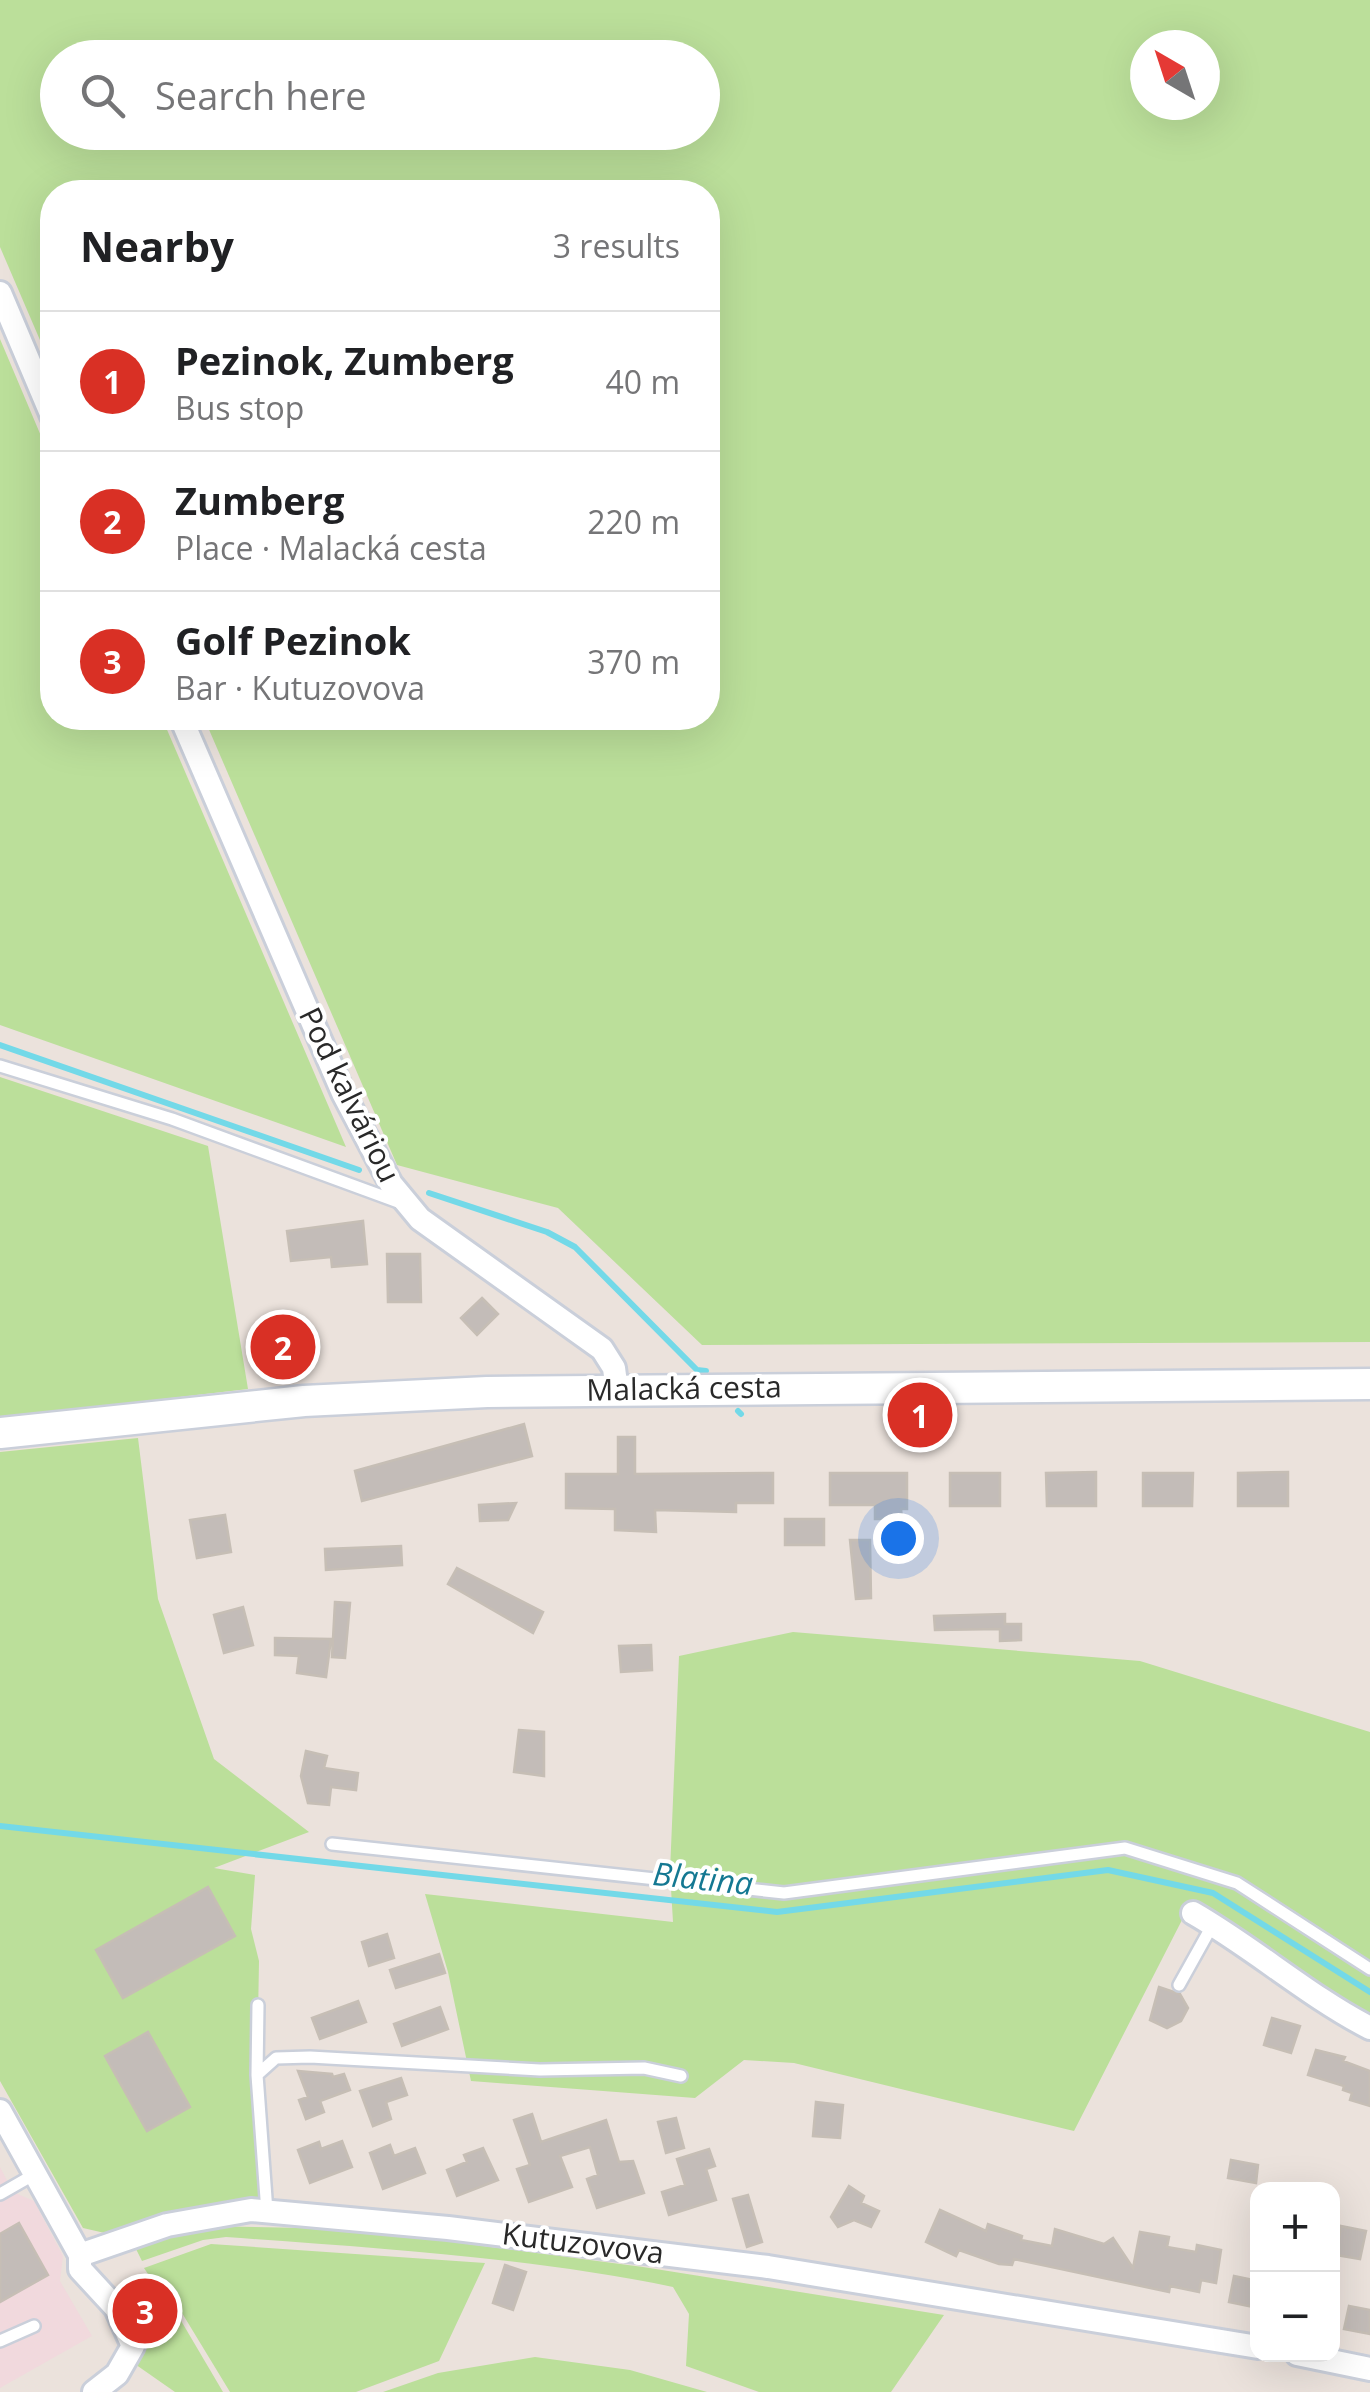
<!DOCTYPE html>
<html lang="en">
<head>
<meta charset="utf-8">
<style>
	body { margin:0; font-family:"Open Sans",sans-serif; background:#f6f6f6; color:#202124 }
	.controls { position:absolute; right:30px; bottom:30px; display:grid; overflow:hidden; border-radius:20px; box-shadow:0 10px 40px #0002 }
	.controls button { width:90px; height:90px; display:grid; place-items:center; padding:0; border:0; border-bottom:2px solid #e0e0e0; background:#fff; color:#202124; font:50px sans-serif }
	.compass { position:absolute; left:1130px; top:30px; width:90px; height:90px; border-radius:50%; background:#fff; box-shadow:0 10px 40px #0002; rotate:321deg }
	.you { position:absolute; left:898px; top:1538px; width:35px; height:35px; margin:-25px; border:8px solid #fff; border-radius:50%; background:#1a73e8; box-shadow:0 0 0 15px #1a73e833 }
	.badge { display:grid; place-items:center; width:65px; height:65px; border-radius:50%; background:#d93025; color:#fff; font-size:32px; font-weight:700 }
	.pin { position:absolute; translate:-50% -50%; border:5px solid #fff; box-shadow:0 2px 10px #0006 }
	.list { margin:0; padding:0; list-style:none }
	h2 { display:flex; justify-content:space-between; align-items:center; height:130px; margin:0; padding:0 40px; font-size:42px }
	h2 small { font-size:32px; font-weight:400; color:#757577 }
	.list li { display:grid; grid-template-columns:65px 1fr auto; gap:30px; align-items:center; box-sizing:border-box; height:140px; padding:0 40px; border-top:2px solid #e0e0e0 }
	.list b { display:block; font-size:38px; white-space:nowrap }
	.list p { margin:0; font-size:32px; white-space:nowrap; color:#757577 }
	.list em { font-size:32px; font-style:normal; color:#757577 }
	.icon { flex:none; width:55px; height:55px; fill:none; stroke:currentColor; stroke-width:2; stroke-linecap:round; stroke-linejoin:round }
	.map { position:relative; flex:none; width:1370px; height:2392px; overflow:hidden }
	.search { position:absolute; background:#fff; box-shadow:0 10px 40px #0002; left:40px; top:40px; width:680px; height:110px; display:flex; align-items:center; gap:25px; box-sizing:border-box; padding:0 35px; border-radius:55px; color:#757577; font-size:38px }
	.panel { position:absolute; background:#fff; box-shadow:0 10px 40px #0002; left:40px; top:180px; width:680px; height:550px; border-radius:40px }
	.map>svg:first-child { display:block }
	.medical { fill:#f1d9dd }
	.green { fill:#bbdf9a; fill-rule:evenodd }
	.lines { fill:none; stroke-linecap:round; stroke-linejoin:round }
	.stream { stroke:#73d9e8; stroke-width:6 }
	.building { fill:#c3bcb8; stroke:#c6beb5; stroke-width:2.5 }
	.lane-casing { stroke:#cacfda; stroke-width:16 }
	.street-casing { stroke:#cacfda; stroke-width:28 }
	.secondary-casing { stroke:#cacfda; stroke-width:35 }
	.lane { stroke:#fff; stroke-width:11 }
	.street { stroke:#fff; stroke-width:22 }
	.secondary { stroke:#fff; stroke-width:30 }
	.labels { text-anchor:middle; stroke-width:8; stroke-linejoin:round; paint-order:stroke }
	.street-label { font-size:30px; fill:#292929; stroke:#fff }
	.water-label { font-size:32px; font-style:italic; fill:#147892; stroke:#fff }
</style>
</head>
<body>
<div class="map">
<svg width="1370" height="2392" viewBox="0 0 1370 2392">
	<rect width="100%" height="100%" fill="#ebe2dc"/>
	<path class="medical" d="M0 2167 13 2192 34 2201 63 2256 60 2281 92 2336 0 2388Z"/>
	<path class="green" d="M0 0H1370V1342L702 1345 558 1208 397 1165 204 718H708V192H52V368L0 247ZM1145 45H1205V105H1145ZM58 58H702V132H58Z
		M0 339 52 462V718H162L346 1147 0 1025Z
		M0 1077 208 1146 248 1389 0 1418Z
		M138 1438 158 1599 214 1759 309 1832 214 1868 255 1875 251 1929 259 1961 257 2075 266 2204 215 2203 109 2234 83 2228 0 2081V1452Z
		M793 1632 1140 1661 1370 1732V2028L1193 1913 1182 1920 1074 2131 794 2063 744 2060 695 2098 471 2081 448 1972 425 1894 673 1922 670 1872 679 1656Z
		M200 2226 354 2229 643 2267 944 2315 891 2392H759L686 2366 689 2314 673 2287C526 2257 375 2248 226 2237L203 2240 142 2261 135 2247Z
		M211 2244 485 2263 439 2361 356 2392H230L182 2313 176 2316 144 2268Z
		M180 2319 223 2392H175L132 2362 141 2343Z
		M535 2357 630 2370 707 2392H383L438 2373Z"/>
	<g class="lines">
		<path class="stream" d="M0 1045 359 1170
			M429 1193 547 1232 575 1247 697 1370 706 1371
			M738 1411 741 1414
			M0 1826 777 1912 1108 1870 1213 1893 1370 1992"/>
	</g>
	<path class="building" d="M363 1221 367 1264 332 1267 331 1257 291 1261 287 1231Z
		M387 1254H420L421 1302H388Z
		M482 1298 498 1314 477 1335 461 1318Z
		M296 1337 300 1366 265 1371 261 1341Z
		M524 1424 532 1456 362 1501 355 1471Z
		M618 1437H635V1474L773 1473V1503H736V1512L655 1510 656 1532 615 1530V1509L566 1508V1474H618Z
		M1096 1472V1506H1047L1046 1473Z
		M1288 1472V1506H1238V1473Z
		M830 1473H907V1509H901L902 1519H875V1505H830Z
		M950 1473H1000V1506H950Z
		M1143 1473H1193L1192 1506H1143Z
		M516 1503 508 1520 480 1521 479 1505Z
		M225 1515 231 1552 197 1558 190 1520Z
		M785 1519H824V1545H785Z
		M850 1540H870L871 1598 856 1599Z
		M401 1546 402 1565 326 1570 325 1549Z
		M457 1568 543 1612 533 1633 448 1584Z
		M335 1602 350 1603 345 1658 332 1657Z
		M243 1607 253 1645 224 1653 214 1615Z
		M1005 1614V1624H1021V1640L1000 1641V1629L935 1630 934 1616Z
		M275 1638 331 1639 326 1677 297 1673 299 1656 275 1655Z
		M651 1645 652 1670 621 1672 619 1646Z
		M519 1730 544 1732V1776L514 1772Z
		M306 1751 327 1756 324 1768 358 1773 356 1790 331 1787 329 1805 308 1803 301 1776Z
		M208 1887 235 1936 123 1998 96 1950Z
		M387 1934 394 1958 369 1966 362 1942Z
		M439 1954 445 1973 396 1988 390 1970Z
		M1159 1987 1180 1994 1188 2008 1181 2021 1167 2028 1150 2020Z
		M358 2001 366 2022 320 2039 312 2018Z
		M440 2007 448 2029 402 2046 394 2024Z
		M1272 2018 1300 2026 1291 2053 1264 2045Z
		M148 2032 190 2107 147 2131 105 2056Z
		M1316 2050 1345 2057 1343 2061 1370 2071V2106L1350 2100 1352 2093 1343 2090 1344 2086 1308 2075Z
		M298 2071 332 2074 333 2077 344 2074 350 2090 320 2101 324 2112 306 2119 299 2100 308 2097Z
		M401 2078 407 2095 386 2102 391 2119 373 2126 360 2091Z
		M816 2102 843 2105 840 2138 813 2136Z
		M532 2114 541 2142 606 2120 619 2162 633 2161 644 2193 597 2208 587 2179 598 2175 590 2147 560 2156 572 2187 529 2202 517 2169 530 2165 514 2120Z
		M676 2118 684 2148 666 2153 658 2122Z
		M342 2141 352 2167 310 2183 298 2150 319 2142 321 2149Z
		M390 2145 394 2156 415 2148 425 2173 383 2189 370 2153Z
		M483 2148 498 2180 457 2196 447 2170 467 2162 464 2155Z
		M709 2149 715 2166 706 2169 716 2200 669 2215 662 2192 685 2185 677 2159Z
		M1231 2160 1258 2165 1256 2183 1228 2178Z
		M849 2186 864 2196 861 2203 879 2211 871 2227 854 2220 838 2227 831 2217Z
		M748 2195 762 2242 747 2247 733 2199Z
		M940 2210 986 2231 988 2224 1022 2236 1021 2240 1052 2246 1055 2229 1104 2244 1113 2238 1133 2268 1140 2232 1169 2237 1167 2247 1196 2252 1197 2245 1221 2250 1216 2283 1201 2280 1199 2292 1170 2286 1169 2292 1014 2259 1012 2265 999 2264 959 2250 956 2256 926 2242Z
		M19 2223 48 2275 0 2302V2234Z
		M1341 2226 1366 2231 1360 2259 1336 2255Z
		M505 2265 526 2272 513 2310 493 2303Z
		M1234 2276 1258 2281V2308L1229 2302Z
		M148 2285 165 2310 148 2323 130 2298Z
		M1349 2306 1370 2310V2334L1344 2329Z"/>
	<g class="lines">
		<defs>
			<path id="lane" d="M0 1066 172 1119 401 1203
				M332 1844 784 1893 1125 1848 1237 1883 1370 1969
				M1179 1985 1213 1924
				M258 2005 257 2075 267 2212
				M257 2075 276 2058 310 2057 540 2070 644 2068 681 2076
				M0 2194 35 2174
				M0 2341 34 2326"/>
			<path id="street" d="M0 293 52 416
				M181 718 343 1093 391 1184 420 1219 602 1349 614 1368 617 1391
				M1193 1913C1254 1948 1308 1996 1370 2028
				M0 2111 80 2255V2269L116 2308 133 2346 117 2374 94 2392
				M80 2255 167 2225 251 2210 448 2228 768 2267 1258 2347
				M1297 2354 1370 2369"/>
			<path id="secondary" d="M0 1433 304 1401 487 1392 1370 1384"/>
		</defs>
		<use href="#lane" class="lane-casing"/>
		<use href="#street" class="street-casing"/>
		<use href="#secondary" class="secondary-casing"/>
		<use href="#lane" class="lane"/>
		<use href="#street" class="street"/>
		<use href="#secondary" class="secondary"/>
	</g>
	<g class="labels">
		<g class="street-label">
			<text transform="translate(349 1095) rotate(64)" y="10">Pod kalváriou</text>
			<text transform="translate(684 1389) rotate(-1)" y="10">Malacká cesta</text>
			<text transform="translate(583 2244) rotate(7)" y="10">Kutuzovova</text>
		</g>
		<g class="water-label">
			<text transform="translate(703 1879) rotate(6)" y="11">Blatina</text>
		</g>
	</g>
</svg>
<div class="controls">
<button>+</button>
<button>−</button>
</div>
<svg class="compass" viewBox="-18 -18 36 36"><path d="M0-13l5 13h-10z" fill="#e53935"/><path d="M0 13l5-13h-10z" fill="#757577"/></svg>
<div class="you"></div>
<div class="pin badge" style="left:920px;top:1415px">1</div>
<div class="pin badge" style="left:283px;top:1347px">2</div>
<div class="pin badge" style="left:145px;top:2311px">3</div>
<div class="search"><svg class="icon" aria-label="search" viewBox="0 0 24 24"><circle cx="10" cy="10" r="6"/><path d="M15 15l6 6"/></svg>Search here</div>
<section class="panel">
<h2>Nearby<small>3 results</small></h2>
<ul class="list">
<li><span class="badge">1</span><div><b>Pezinok, Zumberg</b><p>Bus stop</p></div><em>40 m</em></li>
<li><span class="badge">2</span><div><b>Zumberg</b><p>Place · Malacká cesta</p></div><em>220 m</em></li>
<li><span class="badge">3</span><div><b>Golf Pezinok</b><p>Bar · Kutuzovova</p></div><em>370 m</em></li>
</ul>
</section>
</div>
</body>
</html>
